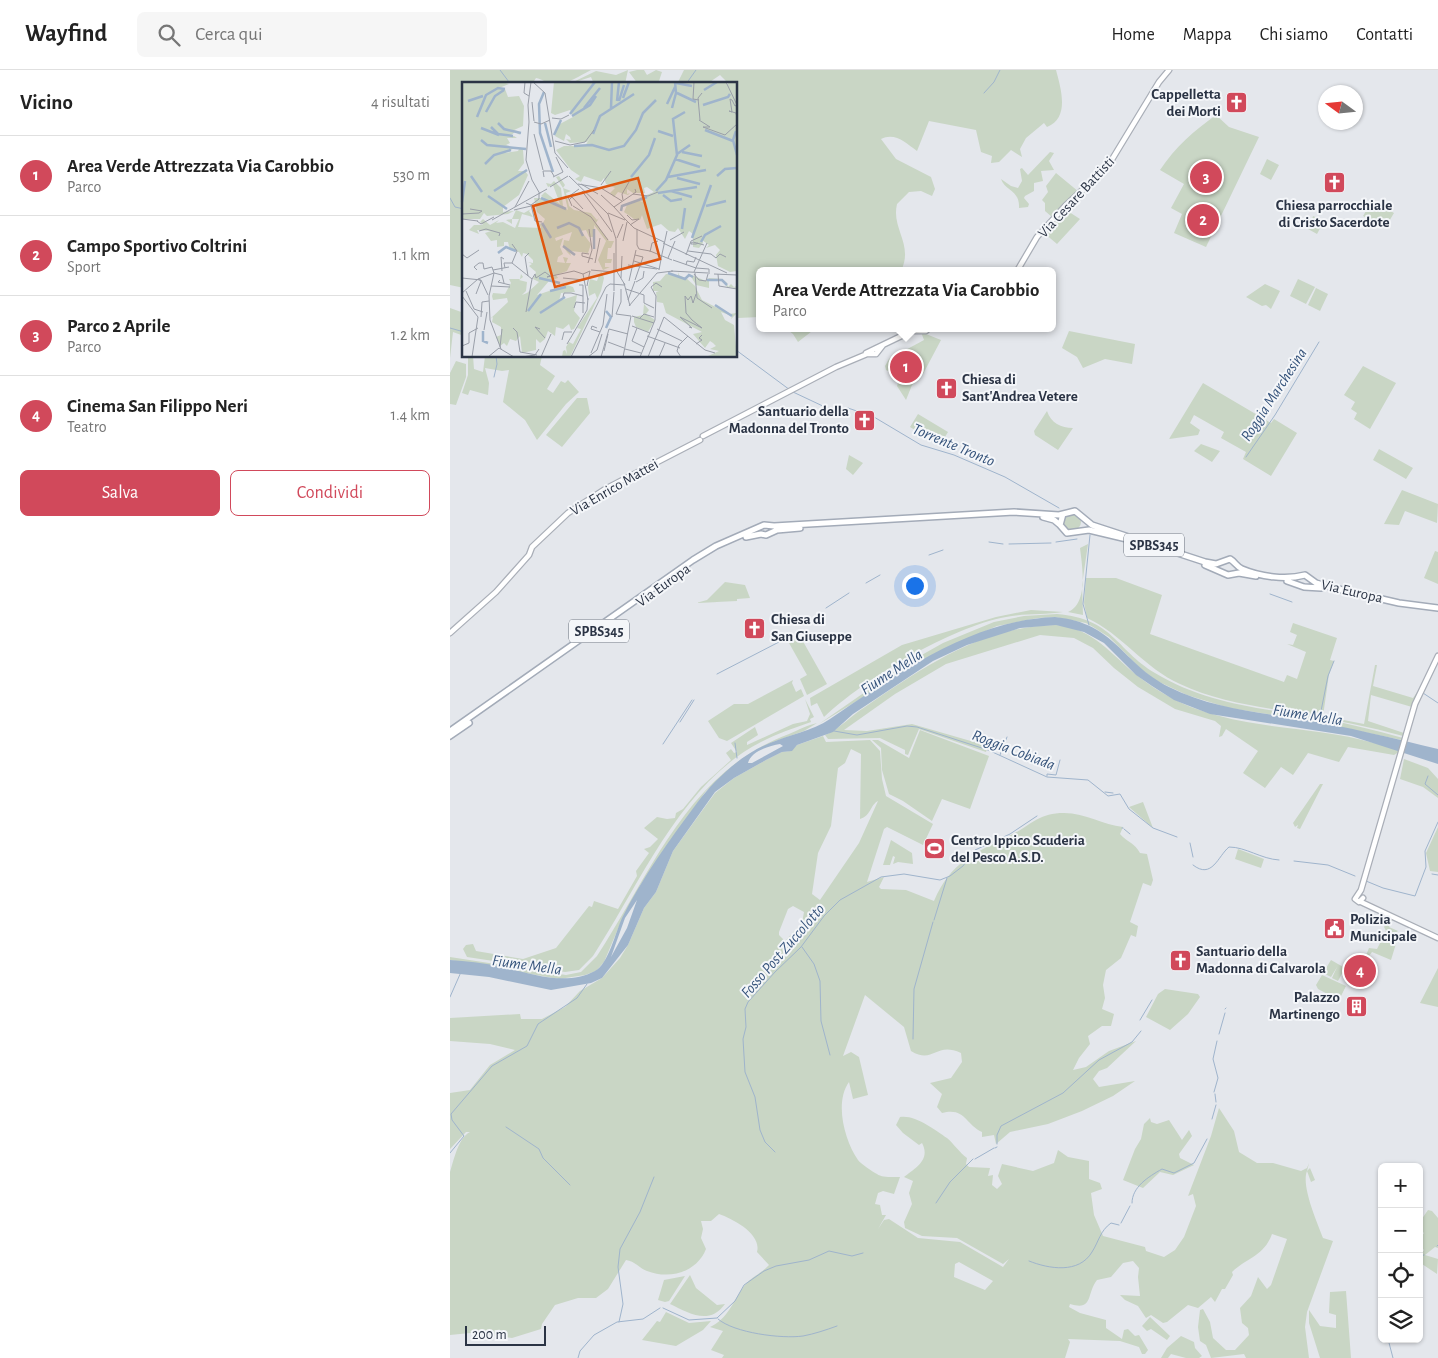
<!DOCTYPE html>
<html lang="it">
<head>
<meta charset="utf-8">
<style>
	body { margin:0; font-family:"Alegreya Sans",sans-serif; background:#f6f6f6; color:#222 }
	.controls { position:absolute; right:15px; bottom:15px; display:grid; overflow:hidden; border-radius:8px; box-shadow:0 1px 4px #0004 }
	.controls button { width:45px; height:45px; display:grid; place-items:center; padding:0; border:0; border-bottom:1px solid #e0e0e0; background:#fff; color:#222; font:25px sans-serif }
	.compass { position:absolute; left:868px; top:15px; width:45px; height:45px; border-radius:50%; background:#fff; box-shadow:0 1px 4px #0004; rotate:285deg }
	.scale { position:absolute; left:15px; bottom:12px; width:81px; box-sizing:border-box; padding-left:5px; border:2px solid #2b3445; border-top:0; font-size:14px; line-height:18px; white-space:nowrap; color:#2b3445; -webkit-text-stroke:4px #f4f6f9; paint-order:stroke }
	.you { position:absolute; left:464px; top:515px; width:18px; height:18px; margin:-12px; border:4px solid #fff; border-radius:50%; background:#1a73e8; box-shadow:0 0 0 8px #1a73e833 }
	.badge { display:grid; place-items:center; width:32px; height:32px; border-radius:50%; background:#d1495b; color:#fff; font-size:16px; font-weight:700 }
	.pin { position:absolute; translate:-50% -50%; border:2px solid #fff; box-shadow:0 1px 5px #0006 }
	.popup { position:absolute; left:306px; top:197px; width:300px; height:65px; box-sizing:border-box; display:grid; place-content:center; border-radius:8px; background:#fff; filter:drop-shadow(0 1px 4px #0005); font-size:16px; white-space:nowrap; color:#767676 }
	.popup b { font-size:19px; color:#222 }
	.popup::after { content:''; position:absolute; left:50%; top:100%; margin-left:-10px; border:10px solid transparent; border-top-color:#fff }
	.list { margin:0; padding:0; list-style:none }
	h2 { display:flex; justify-content:space-between; align-items:center; height:65px; margin:0; padding:0 20px; font-size:21px }
	h2 small { font-size:16px; font-weight:400; color:#767676 }
	.list li { display:grid; grid-template-columns:32px 1fr auto; gap:15px; align-items:center; box-sizing:border-box; height:80px; padding:0 20px; border-top:1px solid #e0e0e0 }
	.list b { display:block; font-size:19px; white-space:nowrap }
	.list p { margin:0; font-size:16px; white-space:nowrap; color:#767676 }
	.list em { font-size:16px; font-style:normal; color:#767676 }
	.actions { display:flex; gap:10px; padding:15px 20px }
	.actions a { flex:1; padding:11px 0; border:1px solid #d1495b; border-radius:8px; text-align:center; font-size:18px; color:#d1495b }
	.actions .main { background:#d1495b; color:#fff }
	.icon { flex:none; width:28px; height:28px; fill:none; stroke:currentColor; stroke-width:2; stroke-linecap:round; stroke-linejoin:round }
	.map { position:relative; flex:none; width:988px; height:1288px; overflow:hidden }
	header { display:flex; align-items:center; gap:30px; box-sizing:border-box; height:70px; padding:0 25px; background:#fff; border-bottom:1px solid #e0e0e0 }
	header strong { font-size:24px }
	nav { display:flex; gap:28px; margin-inline-start:auto; font-size:18px }
	.search { width:350px; height:45px; background:#f6f6f6; display:flex; align-items:center; gap:12px; box-sizing:border-box; padding:0 18px; border-radius:8px; color:#767676; font-size:19px }
	main { display:flex }
	aside { flex:1; background:#fff }
	.map>svg:first-child { display:block }
	.green { fill:#c9d6c5; fill-rule:evenodd }
	.water { fill:#9fb4cc; fill-rule:evenodd }
	.lines { fill:none; stroke-linecap:round; stroke-linejoin:round }
	.stream { stroke:#9fb4cc; stroke-width:1 }
	.secondary-casing { stroke:#a9aeb7; stroke-width:7 }
	.primary-casing { stroke:#a3abb8; stroke-width:8 }
	.secondary { stroke:#fff; stroke-width:4.5 }
	.primary { stroke:#fff; stroke-width:5 }
	.labels { text-anchor:middle; stroke-width:4; stroke-linejoin:round; paint-order:stroke }
	.shield { fill:#f4f6f9; stroke:#676e7b; stroke-width:1 }
	.shield-label { font-size:14px; font-weight:bold; fill:#2b3445 }
	.poi-label { font-size:15px; font-weight:bold; fill:#2b3445; stroke:#f4f6f9; text-anchor:start }
	.street-label { font-size:15px; fill:#2b3445; stroke:#f4f6f9 }
	.water-label { font-size:16px; font-style:italic; fill:#34527a; stroke:#f4f6f9 }
	.inset-river { fill:none; stroke:#9fb4cc; stroke-width:2.5 }
	.inset-road { fill:none; stroke:#9a9fa9; stroke-width:1 }
	.view { fill:#df570f; fill-opacity:0.15; stroke:#df570f; stroke-width:2.5 }
	.inset-edge { fill:none; stroke:#2b3445; stroke-width:2.5 }
</style>
</head>
<body>
<header>
<strong>Wayfind</strong>
<div class="search"><svg class="icon" aria-label="search" viewBox="0 0 24 24"><circle cx="10" cy="10" r="6"/><path d="M15 15l6 6"/></svg>Cerca qui</div>
<nav><a>Home</a><a>Mappa</a><a>Chi siamo</a><a>Contatti</a></nav>
</header>
<main>
<aside>
<h2>Vicino<small>4 risultati</small></h2>
<ul class="list">
<li><span class="badge">1</span><div><b>Area Verde Attrezzata Via Carobbio</b><p>Parco</p></div><em>530 m</em></li>
<li><span class="badge">2</span><div><b>Campo Sportivo Coltrini</b><p>Sport</p></div><em>1.1 km</em></li>
<li><span class="badge">3</span><div><b>Parco 2 Aprile</b><p>Parco</p></div><em>1.2 km</em></li>
<li><span class="badge">4</span><div><b>Cinema San Filippo Neri</b><p>Teatro</p></div><em>1.4 km</em></li>
</ul>
<div class="actions"><a class="main">Salva</a><a>Condividi</a></div>
</aside>
<div class="map">
<svg width="988" height="1288" viewBox="0 0 988 1288">
	<rect width="100%" height="100%" fill="#e4e7ec"/>
	<path class="green" d="M0 0H141C129 6 115 16 102 14 96 13 92 9 86 8L82 14H14V114L11 119 14 123V207L11 212 14 218 0 215Z
		M178 0 175 14H144L141 7 119 14 146 1 166 5Z
		M187 0H194L197 5 206 0 212 2 208 14H188L179 2Z
		M234 0H606C611 19 620 48 597 57L594 53 576 68 570 79 572 87 561 80 549 92 541 93 542 86 531 82 526 60 479 51 467 81C456 73 445 62 431 69L446 89 481 107 485 119 482 126 471 121 459 122 447 134C441 159 464 174 451 201H310V247L288 248 286 244V14H279L270 5 257 14H227Z
		M766 45 779 57 809 67 756 177 724 163 732 144 721 138 734 114 710 100C726 76 744 61 766 45Z
		M600 82 604 83 599 91 604 100 591 101 593 111 584 113V121L575 126 574 128 579 134 578 137 569 138C570 120 555 121 551 109L561 116 568 118 572 111 570 99 572 98 578 105Z
		M817 89 829 95 821 110 810 104Z
		M606 103 629 122 602 147 595 141V133L592 130 598 122 596 116Z
		M922 131 944 143 935 158 913 146Z
		M616 140 630 149 607 174 594 163Z
		M863 146 874 151 867 164 858 159 859 156 854 154 857 148 862 150Z
		M848 209 865 217 856 234 840 226Z
		M815 214 830 221 821 239 816 235 812 236 796 227Z
		M866 218 878 224 870 241 858 235Z
		M0 238 14 243V266L3 262 0 288Z
		M335 258H366L348 272 343 264Z
		M619 261 685 274 682 294 655 289 633 298 627 287 612 278Z
		M471 262 491 270 473 304 462 315 456 330 447 316 450 307 436 300 435 296 439 289 474 270Z
		M18 286H23L24 299 33 302 35 286H92L90 295 105 306 97 319 103 323 111 311 115 313 118 310 129 322 116 334 87 370 75 350 53 332 59 300 52 301 35 298 39 313 38 325 20 320 18 325 12 323 18 305Z
		M6 291 16 294V307L6 335 0 334V303Z
		M913 296 946 313 920 359 904 349 907 343 901 339 905 332 894 325Z
		M753 313 821 353 824 349 847 363 821 406 793 389 796 382 771 368 774 362 744 345 740 353 750 360 748 365 719 369Z
		M127 328H137L140 343 112 377 96 365Z
		M597 341C601 353 611 358 623 358L608 380 585 365 584 361Z
		M468 344 498 362 490 375 460 357Z
		M751 374 770 381 762 392 744 381Z
		M929 379 963 398 956 409 923 390Z
		M399 385 413 393 403 405 396 399Z
		M952 420 988 434 987 453 955 441 949 455 934 454Z
		M613 452a9 9 0 1 1 18 0a9 9 0 1 1-18 0Z
		M638 474 632 515 633 545 618 542C639 533 632 495 630 478Z
		M985 481 988 482V514L974 508Z
		M636 508H666L712 525 700 564 834 612 837 605 847 609 856 582 837 574 843 575 847 565 840 562 843 553 887 568 880 590 884 591 879 604 873 646 914 654 925 595H927L923 616 963 628 968 621 962 637 921 625 918 651 954 663 953 666C920 657 886 650 852 644 811 637 768 632 730 614 694 598 672 564 637 548L634 533Z
		M275 512 295 515 300 528 287 529V531L246 533 257 530Z
		M581 540 613 542C595 545 575 543 556 547 501 557 414 609 374 647L367 633 361 636 360 628 452 575 546 547Z
		M607 544C664 549 665 579 705 603 756 634 811 638 868 648 896 653 925 660 953 668L952 670 850 649 779 638 737 625 705 610 691 599 659 567 643 557 636 553 605 547 588 548 547 556 486 583 369 654 454 595 493 573 544 552 574 546Z
		M606 555C644 558 661 585 688 606 709 623 734 636 759 643 813 660 870 657 924 673 932 675 944 677 949 682L944 685 898 677 889 692 858 683 843 705 831 697 815 718 793 703 808 681 776 659 772 666 769 667 771 656 765 651 725 639 688 617 664 598 643 578 624 568 590 565 496 594 445 624 394 660 417 661 462 654 538 676 536 682 469 659 458 685 455 684V680L430 668 378 669 375 665C388 660 402 645 415 637 474 597 532 556 606 555Z
		M350 566 377 614 357 625 350 609 357 605 339 573Z
		M343 610 342 613 346 622 351 619 354 626 277 671 269 668 258 651 284 634H298Z
		M355 629 364 647 360 649 361 652C344 658 326 664 311 672 231 713 190 814 143 886L129 900 115 902 17 887 13 879 16 875 23 874 26 881 73 889 106 878 139 836 142 837 144 831 168 839 187 806 186 801 199 783 194 779 200 777 208 769 194 758 207 747 217 749 225 748 226 743 233 739 251 717 281 690 276 683 281 679 284 683 287 682 281 673 305 657 308 665 297 672V675L343 654 357 651 360 644Z
		M367 653 354 661 323 672 304 681 256 721 191 814 173 847 154 892 146 901 135 905 109 909 0 890V887L116 905 131 902 147 886C202 802 237 702 339 664 348 660 358 655 367 653Z
		M470 660 539 686 520 739 492 729 482 751 453 731 439 724 432 700 431 678 422 670H428L459 688Z
		M373 666 376 672 420 670 430 681 432 709 436 726 483 754 473 775 437 757 434 759 417 812 434 807 429 817 431 819 456 820 484 831C501 792 523 784 559 766 581 756 587 743 614 743 636 743 653 755 673 757L670 764C677 772 685 773 690 783L697 784 703 810 701 816 693 813 680 852 688 856 686 867 681 865 671 888 656 900 653 915 655 928 652 939 664 944 661 956H652L638 966 640 974 629 988 623 1000 636 997 659 981 686 971 657 998 649 1001 643 1009 649 1017 685 1011 663 1026 632 1041 598 1054 560 1062 546 1074 544 1065 532 1067V1062C515 1054 515 1037 492 1043L487 1037 492 1024 480 1013 501 1008 512 992 511 983C485 971 484 995 461 981L454 957 415 925 393 986 401 982 409 987 418 1025 403 1029 399 1012C384 1033 395 1071 408 1090 410 1093 423 1102 427 1104 432 1108 444 1107 450 1107L444 1124 433 1121 428 1123 425 1134 430 1135 432 1145H436L428 1159 434 1150 439 1149 468 1168 510 1172 553 1197 559 1189 553 1194 507 1168 472 1166 455 1158 454 1152 462 1134 459 1123 463 1111 454 1107C465 1098 481 1090 472 1073L469 1075 453 1063 446 1055 450 1047C464 1044 486 1060 497 1068 504 1074 509 1082 517 1088L516 1094 519 1097 540 1098 538 1106 543 1105 542 1115 547 1119 552 1114 548 1106 552 1094 583 1101 604 1093 608 1080 618 1087 639 1091V1109L650 1113 652 1119 641 1123 644 1145 653 1166 695 1177 696 1181 714 1187 725 1180 734 1167 746 1136 743 1124 738 1126 761 1066 769 1038 784 1061 789 1082 807 1093H823L851 1101 857 1098 859 1093 857 1101 860 1098 865 1110 861 1112 857 1101C851 1116 867 1152 873 1168L883 1171 857 1242 855 1257 859 1288H796L794 1284 761 1288 756 1275 750 1271 748 1257 750 1240 753 1239 760 1252 763 1268 776 1280H785L799 1265 798 1258 792 1253 790 1238 801 1226 808 1207 817 1219 821 1215 837 1169 822 1164C814 1186 798 1187 782 1202L783 1205 775 1219H772L765 1232 761 1227 748 1238 738 1235 717 1252 713 1253 701 1245 696 1248 688 1236 675 1230 670 1225 690 1226 688 1207 689 1198 683 1191 673 1193 661 1207 647 1210C636 1224 644 1241 620 1234L619 1237 630 1243 656 1250V1258L672 1269 674 1260 678 1259 685 1266 689 1265 698 1280 695 1284H692L689 1277 670 1271 618 1269 620 1272 615 1288H272L274 1285 261 1280 273 1261 260 1257C277 1250 284 1230 294 1216 301 1207 312 1203 319 1195L307 1182C312 1164 283 1149 269 1144L261 1151H251L253 1159 251 1168 256 1179C247 1202 220 1210 197 1201 189 1198 185 1191 176 1190L158 1219 146 1228H128L105 1235 92 1254 91 1259 62 1268 20 1263 0 1265V1102C4 1090 8 1068 20 1062H16L0 1079V1023L20 1020 40 995 65 980 40 974 0 971V948L70 944 71 949H92L115 937 130 921 152 908 170 888 178 875 194 838 206 822 223 781 265 723 284 708 316 690 332 682 340 681 347 675ZM401 679 411 684 410 749C421 746 420 735 428 731L409 773 370 830 362 824 368 783 381 756 388 698 395 693ZM343 836 354 842 352 853 335 871 329 865V862L338 839ZM509 1192 543 1211 535 1220 504 1207 505 1194Z
		M954 689 978 698 988 709V728L973 717 950 709Z
		M870 714H873L850 759 847 758 848 755 845 757 843 753Z
		M693 732 703 758 679 737Z
		M988 757V802L980 801 976 783Z
		M441 770 462 783 463 794 448 792 443 794 445 787 443 786 440 795H433Z
		M788 779 814 789 811 798 785 789Z
		M938 850H942L939 857 948 861 942 865 949 864 941 890 922 882 912 895 919 878 927 879 936 861 934 857Z
		M881 890 895 898 888 911 882 908 887 897 881 907 873 903Z
		M988 898V937L970 933Z
		M872 905 896 916 889 930 868 919 866 915Z
		M715 919 748 924 750 927 738 944 720 960 696 947 708 924Z
		M700 1048 701 1052 707 1054 719 1050 732 1070 739 1060 742 1066 729 1084 730 1088 744 1095 723 1105 710 1102 693 1118 673 1110 685 1079 691 1069 694 1054Z
		M978 1140 982 1141 988 1148V1178L985 1177 975 1185 988 1189 987 1204 969 1192V1186L974 1180 969 1175V1169L974 1163 969 1159V1153Z
		M240 1205 246 1218 267 1235 275 1234C259 1256 239 1243 220 1234Z
		M235 1206 219 1231 215 1232 208 1230 214 1210Z
		M896 1221 901 1288H870L859 1253V1240L870 1256 886 1258V1245L879 1243 880 1222Z
		M216 1242 239 1253 261 1251 253 1260 226 1276 192 1270 207 1251 210 1252Z
		M700 1247 720 1266 717 1270 701 1259 697 1261 692 1256Z
		M731 1266 744 1272 745 1278 752 1286 749 1288H736L721 1284 718 1288H711L717 1278Z"/>
	<path class="water" d="M605 547C666 553 671 593 719 617 761 638 805 642 851 649 897 657 943 668 988 679V694L901 666 760 644 724 630 702 616 686 605 654 573 634 562 606 555 570 558 517 575 483 591 403 644 383 662 347 675 342 681 332 682 316 690 284 708 265 722 223 781 206 822 194 838 178 875 152 908 141 913 101 920 39 907 0 903V890C16 891 33 893 49 896 80 903 115 917 145 901 158 895 166 861 172 848 192 808 220 769 247 733 265 709 292 684 320 673 339 665 362 661 380 649 447 604 521 550 605 547ZM330 674 333 676 302 693H298C301 681 319 676 330 674ZM187 830 177 858 161 887 175 848Z"/>
	<g class="lines">
		<path class="stream" d="M50 0 59 12 69 14
			M236 14 246 0
			M534 23 544 12 550 0
			M0 128 5 137 14 139
			M0 258 14 262
			M286 280 340 320
			M44 307 47 294 46 286
			M343 322 377 338H398L424 347 471 375 504 385 555 407 609 438
			M796 387 825 345 869 272
			M539 472 553 474
			M606 472 627 469
			M559 474 601 473
			M479 485 493 480
			M416 513 430 505
			M820 524 842 532
			M376 538 399 523
			M639 555 633 534 640 465
			M267 604 329 572
			M973 623 988 633
			M870 646 878 606 884 591
			M230 652 244 630
			M384 661 407 665 457 656 467 657 538 680 597 707 638 710 658 726 670 724 679 739 703 758 727 767
			M285 673 287 688
			M213 674 242 630
			M550 685 557 667
			M597 706V704L606 705 610 690
			M978 706 975 714 988 725
			M655 722 663 723
			M672 758H673
			M674 759 680 764
			M740 773 743 787
			M844 791 878 795 905 806
			M743 795C762 810 768 786 779 777 796 777 811 789 829 790
			M982 804 988 805
			M916 811 933 818 965 826 976 797 975 781 988 752
			M484 850 497 808
			M352 877 364 894 370 911 371 951 380 985
			M0 927 11 902
			M775 939 776 938
			M690 950 702 930
			M769 964 775 943
			M463 969 464 919 483 852
			M764 1022 768 1008 763 989 767 971
			M765 1024 766 1032
			M762 1049 766 1035
			M56 1057 89 1079 93 1088 120 1115
			M547 1074V1065L551 1056 613 1023 649 990 682 972 691 961
			M545 1078 547 1077
			M325 1082 315 1072 310 1060 305 1027 295 1002 293 969 296 957 295 939 298 932 325 902 351 877 374 846 390 830 431 807 454 804 490 810 500 806 513 796 525 780 560 764 587 746
			M0 1083 14 1066 2 1050 1 1044 42 996 77 976 88 954 127 928 137 914
			M525 1089 544 1078
			M486 1133 500 1112 523 1089
			M682 1133C682 1117 698 1107 712 1099L724 1103 744 1093 757 1069
			M671 1153 680 1136
			M987 1176 988 1175
			M969 1186 974 1185
			M579 1191C599 1199 629 1204 642 1182 649 1171 650 1161 661 1153L669 1155
			M213 1238 239 1250 267 1248 285 1231 294 1215 314 1201 326 1196 359 1190 379 1181 402 1186 413 1183
			M268 1249C284 1263 332 1269 353 1266 364 1264 376 1260 387 1256
			M169 1252 173 1234 168 1197 170 1179 190 1142 204 1107
			M938 1269 943 1288
			M128 1288 130 1281 144 1265 167 1252 193 1249 210 1238"/>
		<defs>
			<path id="secondary" d="M567 201 587 167 615 136 658 96 709 12 719 0
				M465 261H476L479 258
				M416 283 468 258
				M253 366 386 297 417 284H426L433 275
				M0 563 46 522 79 485 82 477 118 443 157 418 250 370
				M913 828 909 832 905 829 911 820 965 634 988 586
				M911 832 988 868"/>
			<path id="primary" d="M613 444 610 455 617 463 639 460 681 470
				M593 447 604 450 610 455
				M296 467 311 464 316 465 327 460 350 458
				M755 495 778 505 789 503 806 506
				M837 511 854 517 871 518
				M0 661 243 490 266 476 314 455 324 456 564 442 609 445 625 441 642 455 755 492 766 494 780 489C785 492 787 497 792 499 811 507 836 510 855 505L866 513 884 518 949 533 988 538
				M0 666 19 653"/>
		</defs>
		<use href="#secondary" class="secondary-casing"/>
		<use href="#primary" class="primary-casing"/>
		<use href="#secondary" class="secondary"/>
		<use href="#primary" class="primary"/>
	</g>
	<defs>
		<symbol id="church-square" viewBox="-11 -11 22 22"><rect x="-9" y="-9" width="18" height="18" rx="4" fill="#d1495b" stroke="#f4f6f9"/><path d="M-1.2-6h2.4v3.5h3.3v2.4h-3.3V6h-2.4V-.1h-3.3v-2.4h3.3Z" fill="#fff"/></symbol>
		<symbol id="stadium-square" viewBox="-11 -11 22 22"><rect x="-9" y="-9" width="18" height="18" rx="4" fill="#d1495b" stroke="#f4f6f9"/><path d="M0-5a6.5 5 0 1 0 0 10a6.5 5 0 1 0 0-10ZM-3.5-1.8h7v3.6h-7Z" fill="#fff"/></symbol>
		<symbol id="civic-square" viewBox="-11 -11 22 22"><rect x="-9" y="-9" width="18" height="18" rx="4" fill="#d1495b" stroke="#f4f6f9"/><path d="M-.6-6.5H3V-4.5H.6V-3L4-1V1h2V6H-6V1h2V-1L-.6-3ZM-1.2 2.5V6h2.4V2.5Z" fill="#fff"/></symbol>
		<symbol id="building-square" viewBox="-11 -11 22 22"><rect x="-9" y="-9" width="18" height="18" rx="4" fill="#d1495b" stroke="#f4f6f9"/><path d="M-4-6H4V6H1V3H-1V6H-4ZM-2.5-4.3h1.7v1.8h-1.7ZM.8-4.3h1.7v1.8H.8ZM-2.5-1h1.7V.8h-1.7ZM.8-1h1.7V.8H.8Z" fill="#fff"/></symbol>
	</defs>
	<g fill-rule="evenodd">
		<use href="#church-square" x="774" y="20" width="25" height="25"/>
		<use href="#church-square" x="872" y="100" width="25" height="25"/>
		<use href="#church-square" x="484" y="306" width="25" height="25"/>
		<use href="#church-square" x="402" y="338" width="25" height="25"/>
		<use href="#church-square" x="292" y="546" width="25" height="25"/>
		<use href="#stadium-square" x="472" y="766" width="25" height="25"/>
		<use href="#civic-square" x="872" y="846" width="25" height="25"/>
		<use href="#church-square" x="718" y="878" width="25" height="25"/>
		<use href="#building-square" x="894" y="924" width="25" height="25"/>
	</g>
	<g class="labels">
		<g class="shield">
			<rect x="674" y="463.5" width="60" height="23" rx="4"/>
			<rect x="119" y="549.5" width="60" height="23" rx="4"/>
		</g>
		<g class="shield-label">
			<text x="704" y="480">SPBS345</text>
			<text x="149" y="566">SPBS345</text>
		</g>
		<g class="poi-label">
			<text x="771" y="29" text-anchor="end">Cappelletta<tspan x="771" dy="17">dei Morti</tspan></text>
			<text x="884" y="140" text-anchor="middle">Chiesa parrocchiale<tspan x="884" dy="17">di Cristo Sacerdote</tspan></text>
			<text x="512" y="314">Chiesa di<tspan x="512" dy="17">Sant'Andrea Vetere</tspan></text>
			<text x="399" y="346" text-anchor="end">Santuario della<tspan x="399" dy="17">Madonna del Tronto</tspan></text>
			<text x="321" y="554">Chiesa di<tspan x="321" dy="17">San Giuseppe</tspan></text>
			<text x="501" y="775">Centro Ippico Scuderia<tspan x="501" dy="17">del Pesco A.S.D.</tspan></text>
			<text x="900" y="854">Polizia<tspan x="900" dy="17">Municipale</tspan></text>
			<text x="746" y="886">Santuario della<tspan x="746" dy="17">Madonna di Calvarola</tspan></text>
			<text x="890" y="932" text-anchor="end">Palazzo<tspan x="890" dy="17">Martinengo</tspan></text>
		</g>
		<g class="street-label">
			<text transform="translate(626 127) rotate(-47)" y="5">Via Cesare Battisti</text>
			<text transform="translate(164 417) rotate(-30)" y="5">Via Enrico Mattei</text>
			<text transform="translate(213 515) rotate(-36)" y="5">Via Europa</text>
			<text transform="translate(902 521) rotate(13)" y="5">Via Europa</text>
		</g>
		<g class="water-label">
			<text transform="translate(823 324) rotate(-57)" y="6">Roggia Marchesina</text>
			<text transform="translate(504 374) rotate(23)" y="6">Torrente Tronto</text>
			<text transform="translate(441 601) rotate(-33)" y="6">Fiume Mella</text>
			<text transform="translate(858 644) rotate(9)" y="6">Fiume Mella</text>
			<text transform="translate(564 679) rotate(21)" y="6">Roggia Cobiada</text>
			<text transform="translate(332 880) rotate(-49)" y="6">Fosso Post Zuccolotto</text>
			<text transform="translate(77 894) rotate(8)" y="6">Fiume Mella</text>
		</g>
	</g>
	<g transform="translate(12 12)">
		<rect width="275" height="275" fill="#e4e7ec"/>
		<path d="M0 0H40L47 2 37 6 43 7 46 15 57 14 62 24 61 44 52 48 56 49 58 53 53 50 48 54H52L55 56H45L48 61 44 63 53 66 42 71 56 69 58 65 61 68 62 81 56 89H63L66 93 57 113 41 125V130L52 129 46 132 25 134 22 131 18 137H0ZM92 0H264L266 3V0H275V189L268 190 256 184 254 173 258 168 253 163 244 166 247 163 240 158 241 161 237 166 231 165V152L227 149 223 157 216 146 213 150 207 149 199 142 185 147 180 133 178 138 172 137 162 130 165 123 175 118 181 120 177 116 192 110 185 105 182 106 183 111H171L165 107V112L168 111 166 113 156 110 152 115 148 111 153 106 144 102 142 96 139 100 122 94 119 100 113 97 118 94 109 88 94 68 102 64H123L128 56 125 60 108 61 104 57 109 58 108 55 104 52 102 59 93 54 96 43 111 35 108 28 93 33 89 31ZM97 94 103 103 101 106 109 109 104 111 107 124 112 128 129 131 135 138 137 136 134 141 147 159H152L149 166H146L145 177H150L149 181H143V185H148L141 188 136 178 144 159 132 143 133 155H127L124 148 119 149 129 162 126 171 109 169 112 173 108 171 109 174 105 170 101 164 102 158 107 159 110 150 93 156 94 159 101 156 98 165 101 172 96 175 95 180 103 181 101 175 106 176 104 181H109L105 189 94 193 96 196 87 199 75 213 105 203 111 205 113 210 99 211 97 219 115 213 112 229 118 236 112 247 109 248 107 242 101 247 94 245 93 254 86 249 83 257 78 261 74 257V268L60 271 58 254 54 259 48 257 45 264 42 261 38 264 34 255 39 253V245L30 240 31 235 28 237 46 220 45 216 31 218 30 214 31 211 43 212 49 201 47 197H58L59 192 61 195 57 198 65 200 64 209 60 213 65 211 77 200 71 197 74 190 67 184 70 182 66 180 71 181V178L65 172 61 171 60 175 57 170 48 168 46 160H42V164L35 165V158L29 159 23 151 29 149 15 148 17 152 7 148 12 143H21L18 140 21 137 28 143 37 138 34 141 41 140 53 146 57 137H50V142L44 138 50 137 54 128 62 131 69 127 67 129 71 135 60 132 56 145 79 146 77 140 80 143 83 137 75 130 72 116H82L79 114 83 110 98 122 91 103 86 105 84 101 89 102 92 99 99 106 101 124 106 128 101 106 94 95ZM139 189 142 196 139 209 108 275H100L101 269 103 268 105 272 104 265 107 260 111 262 119 247 115 246 135 216 133 211 127 214 126 205 128 197 135 199 137 193H132H138ZM217 190V193L223 196 227 192 244 199 247 196 260 197 265 201 266 205 269 202 272 205 275 204V206L265 205 261 198 247 197V206L234 203 228 193 224 196 233 204 240 218 267 232 275 231 269 237 270 234 259 230 263 238 272 243 275 275H244L257 269 248 267 254 264 251 261 248 259 243 266 231 252 240 250 204 231 201 221 195 220 194 210 197 209H191V200L198 199 204 192 216 193ZM182 222 187 228 184 232 193 238 186 250 174 245 172 240V235L181 233Z" fill="#c9d6c5"/>
		<path class="inset-river" d="M214 1 230 4M242 8 255 0M82 10 77 22 78 51 91 90M215 11 234 20M161 16 167 0M6 19 21 14M155 19 157 0M157 19 162 3M205 22 213 5M241 23 266 15 268 12M122 26 138 6M149 26 150 0M210 26 214 11 213 0M24 30 33 14 42 8M108 32 133 0M110 34 128 23 134 14M15 35 24 13 36 6 43 7M36 41 42 47 59 51M83 41 89 65M29 45 36 52 51 54M19 46 37 53M243 48 271 59M196 49 211 54M274 49 271 58 275 73M131 52 138 34 172 12M92 53 99 38M19 58 25 63 64 67M112 64 130 63 147 68 162 64 174 48 181 31 194 18M220 70 240 74M215 72 228 63M213 77 238 85M23 82 32 73 49 68M9 94 20 110M255 94 263 87 275 86M169 95 187 73 193 56M206 95 244 88M215 96 238 102M32 109 65 88M194 109 204 98 215 73 211 37 223 30M209 109 230 115M196 111 235 105M201 113 209 119 220 117M26 114 45 127M79 116 104 127M0 120 3 99M244 124 264 119M159 129 160 124 185 115M80 141 89 156M95 146 107 141 117 146 121 154M220 147 223 126M230 156 249 103M239 160 243 153 259 144M101 164 113 173M132 167V147M36 171 44 165 54 169M206 191 223 197 227 193 231 195M77 196 98 201M245 198H260L265 203M88 209 104 205M253 223 270 234M66 229 79 212M144 229 149 235 144 246M78 231 103 215M21 249V259L26 261"/>
		<path class="inset-road" d="M63 0 62 11 67 14M71 0 83 11 93 71 106 86M232 0 231 17 237 18M264 0 275 23 273 24 270 18 268 17 270 30 267 29 274 31 275 36M70 20 72 39M66 23 69 0M66 23 67 40M90 36 99 37 107 33M237 38 248 45H241L263 53 275 42M238 38 236 16 240 11M67 40 64 78 70 98M72 40 79 42 88 38M72 52 81 88M93 59 108 63 123 60 132 48M107 94 146 132 154 157V188L163 203M82 95 81 89H89L92 94M91 95 101 90 94 75M70 98 78 112M116 102 139 106M119 102 136 112M139 103 149 89M88 105 106 94M139 106 160 119M120 109 150 150M171 112 186 114 196 110M139 113 152 125M107 118 110 115 121 127M161 118 160 112 167 100M64 121 69 123 73 139 80 140M69 123 77 117V111M110 124 106 115 117 107M111 124 129 135 146 158M53 125 67 99M152 125 174 110 173 107M152 125 163 137M52 128 69 124M146 131 163 138M0 132 17 131 20 129 8 127M165 133 170 138 177 137 168 143M0 137 16 139M163 137 172 146 202 160M30 138 85 107M15 139 19 142 32 135M17 149 24 147 38 151 37 154M155 156 161 142M208 158 222 150M161 159 165 140M201 161 265 191M236 161 234 162H229V161L231 160 242 163M50 162 55 169 50 181M175 163 177 167 188 169M175 163V147M188 169 210 178M226 169 249 172 254 176 258 172 264 175M188 170 190 161 196 159M152 171V209M0 172 5 176 17 168M127 172 120 171V174L131 177M200 172 205 149M224 173 229 159 240 154M206 176 213 159M211 178 234 186M172 179 197 187M126 181 130 168 127 147M133 181 138 156M166 183 195 187M224 183 225 179 232 180 234 175M43 186 42 181H50L70 197M234 186 247 187V192M22 187 30 185 32 191 40 193 42 201M15 188 12 185 17 181H21L22 187M31 188 47 185M129 188 151 190M197 188 200 172M40 189 39 175 42 177M209 189 246 191M232 190 245 161M233 191 235 216 250 226M121 192 128 189 125 204M232 192 237 198 244 199 246 192M252 192 275 193M256 192 257 204 275 207M66 194 63 175 67 171M0 196 19 198 26 213M101 196 122 198M159 196 160 174M16 197 32 191M38 198 36 200 48 203M173 198 181 175 173 173M167 199 174 168M174 200 181 196 182 189M162 201 168 224M117 203H121V231M29 204 48 205M164 207 182 213V221L192 226M4 209 12 227 21 230M0 211 16 197 19 199 14 212M0 214 16 235M27 214 28 238 39 267M27 214 32 191M101 215 102 211H109L121 214M166 218 173 199M167 224 195 191 211 189M112 226 114 220 123 221M64 230 70 197 73 192 74 196 83 190 88 194 85 195 112 189 121 192 126 218M154 232 159 220V207M154 232 169 234M170 234 192 241M19 235 20 220 27 219M150 235 152 210M202 235 243 268 253 271M178 236 182 232 192 235M230 238 224 231 223 214 226 218 229 214 231 221 234 212M170 244 188 251M227 245 230 246 218 235 240 246 230 238M51 246 55 250 58 270 75 273M135 246 130 244 129 247 138 250M175 246 170 259 182 265M78 247 73 245 83 256M147 247 166 252M195 247 220 259M22 248 25 230M185 254 218 266M100 258 102 250H110M146 260 162 266M105 262 125 228 126 216M234 262 240 258 237 256 240 253M0 264 7 261V251L16 246M38 265 40 247M163 267 179 271M142 269 146 252M129 271 141 243 145 212M10 275 16 235M26 275 37 266 52 275M60 275 73 273 77 267M79 275 89 252M109 275 144 205 148 202 162 203M126 275 135 268 140 252M139 275 147 247M161 275 169 234M178 275 193 238 194 214 189 205 194 201 200 205M186 275 202 235M197 275 203 261M219 275 215 269 217 263 226 254"/>
		<path class="view" d="M176 96 198 177 93 205 71 124Z"/>
		<rect width="275" height="275" class="inset-edge"/>
	</g>
</svg>
<div class="controls">
<button>+</button>
<button>−</button>
<button><svg class="icon" aria-label="locate" viewBox="0 0 24 24"><circle cx="12" cy="12" r="6"/><path d="M12 2v4M12 18v4M2 12h4M18 12h4"/></svg></button>
<button><svg class="icon" aria-label="layers" viewBox="0 0 24 24"><path d="M12 4l9 5-9 5-9-5zM3 14l9 5 9-5"/></svg></button>
</div>
<svg class="compass" viewBox="-18 -18 36 36"><path d="M0-13l5 13h-10z" fill="#e53935"/><path d="M0 13l5-13h-10z" fill="#767676"/></svg>
<div class="scale">200 m</div>
<div class="you"></div>
<div class="pin badge" style="left:456px;top:297px">1</div>
<div class="popup"><b>Area Verde Attrezzata Via Carobbio</b>Parco</div>
<div class="pin badge" style="left:753px;top:150px">2</div>
<div class="pin badge" style="left:756px;top:107px">3</div>
<div class="pin badge" style="left:910px;top:901px">4</div>
</div>
</main>
</body>
</html>
